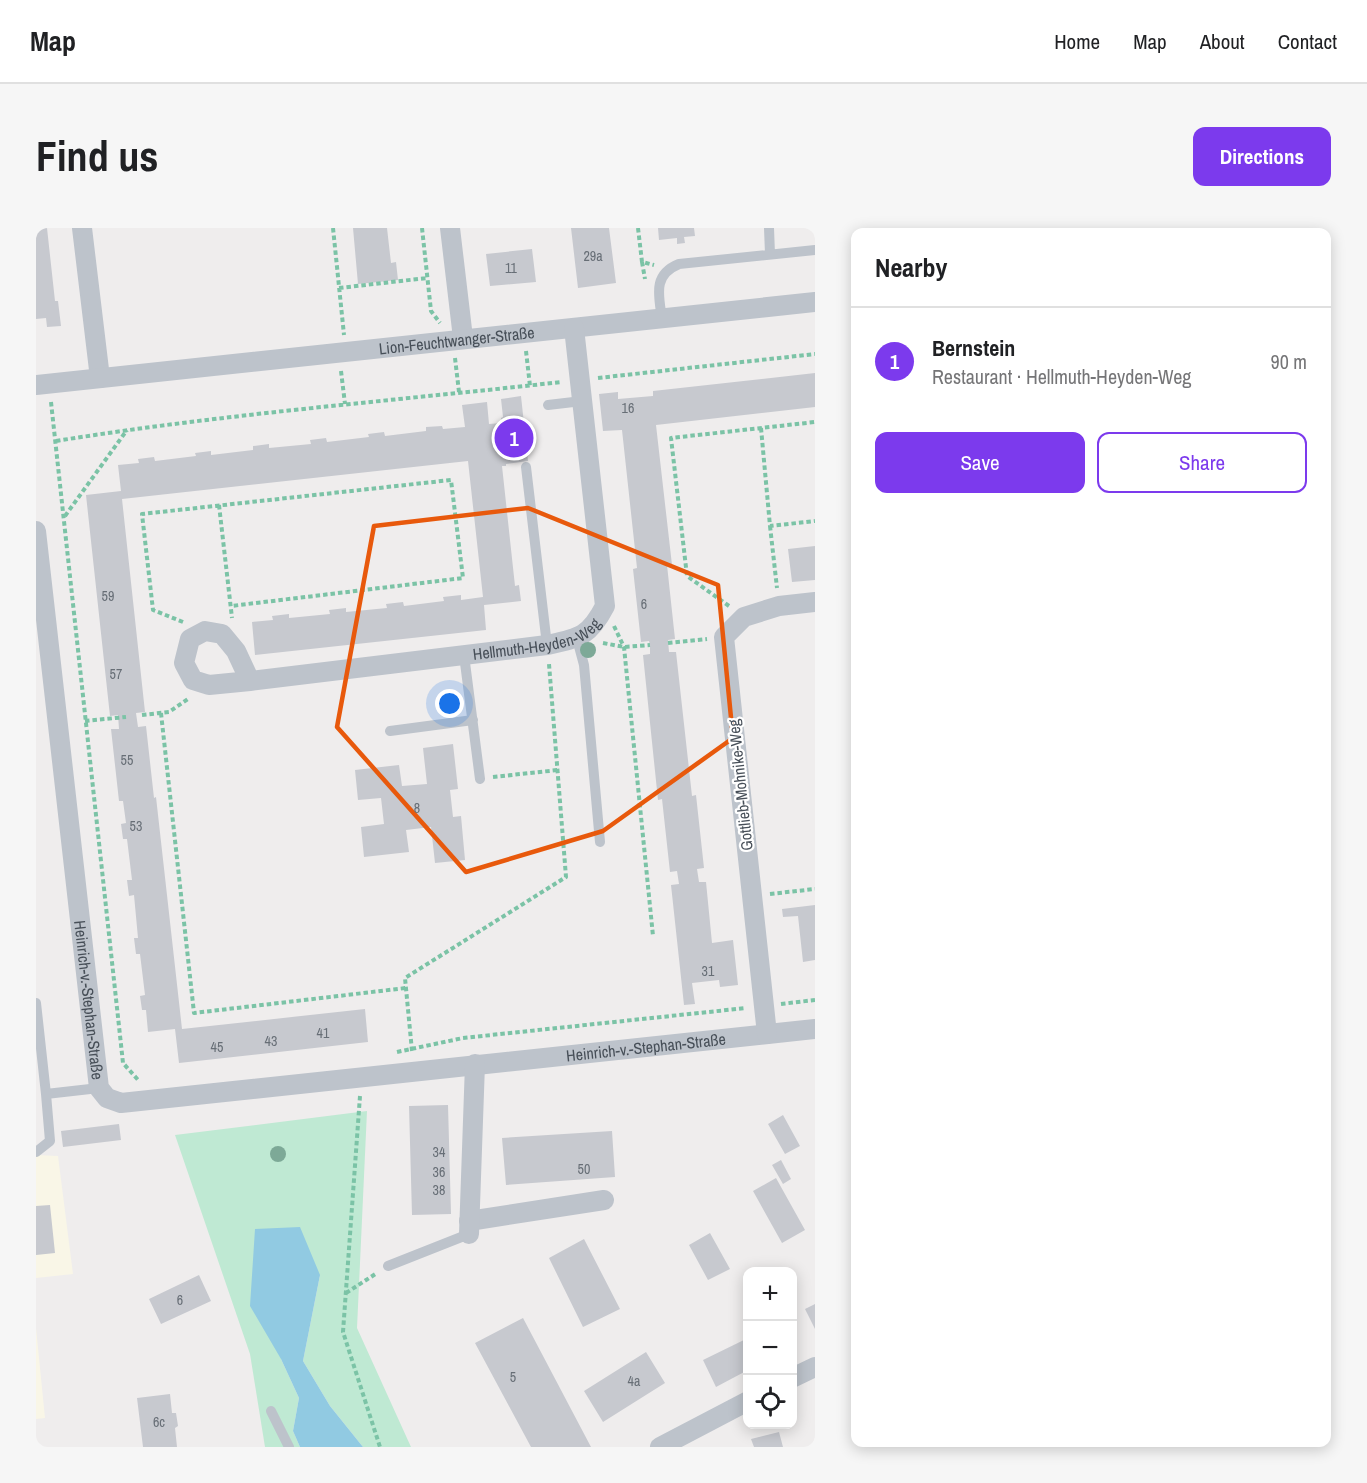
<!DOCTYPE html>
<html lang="en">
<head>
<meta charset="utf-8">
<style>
	body { margin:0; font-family:"Archivo Narrow",sans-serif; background:#f6f6f6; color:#202124 }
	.controls { position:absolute; right:18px; bottom:18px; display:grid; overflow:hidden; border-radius:12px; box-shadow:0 3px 15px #0003 }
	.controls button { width:54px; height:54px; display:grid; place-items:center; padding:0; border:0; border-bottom:2px solid #e0e0e0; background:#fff; color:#202124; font:30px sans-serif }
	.you { position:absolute; left:414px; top:476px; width:21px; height:21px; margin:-15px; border:4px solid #fff; border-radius:50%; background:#1a73e8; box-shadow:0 0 0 9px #1a73e833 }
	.badge { display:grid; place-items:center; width:39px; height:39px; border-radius:50%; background:#7c3aed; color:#fff; font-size:20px; font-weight:700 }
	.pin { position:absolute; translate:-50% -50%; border:3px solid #fff; box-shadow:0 2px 6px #0006 }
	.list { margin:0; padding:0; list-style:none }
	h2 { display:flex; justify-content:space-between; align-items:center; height:78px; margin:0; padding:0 24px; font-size:26px }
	h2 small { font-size:20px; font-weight:400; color:#757577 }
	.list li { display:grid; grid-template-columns:39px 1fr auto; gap:18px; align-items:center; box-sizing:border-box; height:108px; padding:0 24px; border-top:2px solid #e0e0e0 }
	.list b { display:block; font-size:22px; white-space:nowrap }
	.list p { margin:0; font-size:20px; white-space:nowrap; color:#757577 }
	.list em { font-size:20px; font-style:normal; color:#757577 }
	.actions { display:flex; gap:12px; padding:18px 24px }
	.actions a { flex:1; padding:14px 0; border:2px solid #7c3aed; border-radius:12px; text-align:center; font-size:21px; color:#7c3aed }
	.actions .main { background:#7c3aed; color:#fff }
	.icon { flex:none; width:33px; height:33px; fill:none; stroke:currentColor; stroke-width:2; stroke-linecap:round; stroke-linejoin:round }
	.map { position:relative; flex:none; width:779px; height:1219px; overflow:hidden; border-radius:12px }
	header { display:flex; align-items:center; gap:36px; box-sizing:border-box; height:84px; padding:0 30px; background:#fff; border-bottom:2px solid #e0e0e0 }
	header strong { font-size:28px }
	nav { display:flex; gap:33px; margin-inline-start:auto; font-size:21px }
	.intro { display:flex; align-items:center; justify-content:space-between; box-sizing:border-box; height:144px; padding:0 36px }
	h1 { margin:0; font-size:42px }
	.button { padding:15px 27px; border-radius:12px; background:#7c3aed; color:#fff; font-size:21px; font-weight:700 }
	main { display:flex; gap:36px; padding:0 36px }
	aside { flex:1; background:#fff; border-radius:12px; box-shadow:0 3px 15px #0003 }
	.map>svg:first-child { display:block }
	.commercial { fill:#f9f6e7 }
	.green { fill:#bfe9d3 }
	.water { fill:#91cae2 }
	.building { fill:#c7c9cf }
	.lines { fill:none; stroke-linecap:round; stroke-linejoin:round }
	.path { stroke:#7bc3a6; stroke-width:4; stroke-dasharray:4.5 3; stroke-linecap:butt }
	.service { stroke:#bdc3cb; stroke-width:10 }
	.minor { stroke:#bdc3cb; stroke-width:20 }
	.tree { fill:#7da997 }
	.marked { fill:none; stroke:#e8590c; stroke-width:4.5; stroke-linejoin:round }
	.labels { text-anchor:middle; stroke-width:4.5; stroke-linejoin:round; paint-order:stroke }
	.number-label { font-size:14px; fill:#676e76 }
	.street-label { font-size:16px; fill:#474f58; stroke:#fff }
</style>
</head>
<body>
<header>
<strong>Map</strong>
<nav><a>Home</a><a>Map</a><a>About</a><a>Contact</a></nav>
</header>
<div class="intro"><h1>Find us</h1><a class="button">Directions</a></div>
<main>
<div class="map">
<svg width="779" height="1219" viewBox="0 0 779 1219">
	<rect width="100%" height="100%" fill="#efeded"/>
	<path class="commercial" d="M0 927 22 928 37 1046 0 1050Z
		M0 1100 9 1190 0 1191Z"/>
	<path class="green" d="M331 883 321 1100 375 1219H327L294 1178 267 1133 284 1047 245 1131 263 1170 257 1203 264 1219H229L214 1126 139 907Z"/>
	<path class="water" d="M264 999 284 1047 267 1133 294 1178 327 1219H264L257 1203 263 1170 245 1131 214 1078 219 1001Z"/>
	<path class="building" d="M0 0H11L19 73H22L25 98 11 99 10 90 0 91Z
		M317 0H351L355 35 360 34 362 52 322 56Z
		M535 0H573L580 55 542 60Z
		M622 0H658L659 8 648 9 649 15 641 16V10L623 12Z
		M496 21 500 54 454 58 450 26Z
		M779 145V179L620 197 636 337H631L639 411 632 412 633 424H640L656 568 660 567 668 640 661 641 663 654H670L676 715 697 712 702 757 684 759 683 752 656 755 659 776 648 777 635 657 643 656 641 643 634 644 626 571 622 572 607 427 614 426V417L613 413 605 414 597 341 601 340 586 202 567 203 563 166 582 164V171L617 168V163Z
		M485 168 492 233 470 236V238H466L479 358 483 357 485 373 448 377 450 402 219 427 216 394 237 392 236 388 253 386V390L294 386 293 382 310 380V384L351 380 350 376 367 374 368 378 408 373 407 369 425 367V372L447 369 432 233 86 271 109 484 100 485 102 499 110 498 118 570 120 569 146 801 329 781 332 814 143 835 139 801 112 804 110 782H106L104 768 109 767 104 726H100L98 710H102L98 667 93 668 91 652H96L91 611H87L85 596 90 595 87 573H83L75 501H83L82 487 74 488 50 267 85 263 82 237 103 235 102 231 118 229 119 233 160 228 159 225 175 223V227L217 222V218L233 216V220L275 216 274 212 290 210 291 214 333 209 332 206 348 204 349 208 390 203V199L406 198 407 201 429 199 426 177 451 174 453 196 465 195V190L467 189 465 171Z
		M779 318V352L756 354 752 321Z
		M417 516 422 561 414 562 417 589 425 588 429 632 399 635 395 599 370 602 373 624 328 629 325 599 348 596 345 570 322 572 319 542 363 537 366 558 391 556 387 520Z
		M779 677V732L767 734 762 688 747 689 746 681Z
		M412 877 415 986 376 987 373 878Z
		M747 887 764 918 749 926 732 896Z
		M83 896 85 912 27 919 25 903Z
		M576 903 579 949 470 957 466 910Z
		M745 932 755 951 747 956 736 937Z
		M740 950 769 1002 746 1015 717 963Z
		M14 977 19 1025 0 1027V978Z
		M674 1005 694 1041 672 1052 653 1017Z
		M548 1011 584 1081 547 1099 513 1030Z
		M163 1047 175 1073 125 1096 113 1071Z
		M779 1076V1101L769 1081Z
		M487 1090 555 1219H495L439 1115Z
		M712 1110V1142L680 1159 667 1132Z
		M610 1124 629 1155 567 1194 548 1163Z
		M134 1166 136 1185H140L142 1198 139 1200 141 1219H107L101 1170Z
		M743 1204 747 1219H718L715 1211Z"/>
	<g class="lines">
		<path class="path" d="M297 0 308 107
			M386 0 395 83 404 95
			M602 0 606 34 618 37
			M606 34 609 51
			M303 60 391 50
			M490 123 494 158
			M419 130 423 164
			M305 143 309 176
			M562 150 779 126
			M15 174 87 835 103 853
			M725 200 734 298 779 293
			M20 213C187 186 356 173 525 154
			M183 277 196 390
			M29 288 91 202
			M734 298 741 360
			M693 378 651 348 635 210 779 194
			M147 394 117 382 106 286 415 252 427 350 195 378
			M578 398 588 419 617 708
			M567 415 588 419 614 417
			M632 415 671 411
			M125 485 158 785 370 760
			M106 487 133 484 152 471
			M49 493 90 489
			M457 549 522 542
			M734 666 779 661
			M745 776 779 772
			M376 823 369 750 530 649 513 436
			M361 824 427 810 710 780
			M324 868 307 1104 344 1219
			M310 1065 341 1045"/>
		<path class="service" d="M733 0 734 26
			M626 91C623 68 616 47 643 36L779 22
			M512 177 546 173
			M490 239 511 417
			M541 411 548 437 564 614
			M428 427 444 551
			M354 503 437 492
			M0 775 10 866 63 860
			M0 924 14 913 10 866
			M352 1038 433 1006
			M235 1183 253 1219"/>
		<g class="minor">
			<path d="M46 0 64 150"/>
			<path d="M414 0 427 110"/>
			<path id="s1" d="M0 157 779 74"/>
			<path id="s2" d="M0 303 63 860 71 870 85 875 779 801"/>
			<path id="s3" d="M214 453 173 457 157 452 148 435 154 411 169 403 186 406 200 423 214 453 511 417C543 410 553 409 569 378L538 100"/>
			<path d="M731 806 688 409 708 389 743 378 779 374"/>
			<path d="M433 993 568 972"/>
			<path d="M433 1006 439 836"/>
			<path d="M756 1150 779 1139"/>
			<path d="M624 1219 712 1173"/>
		</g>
	</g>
	<g class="tree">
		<circle cx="552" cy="422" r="8"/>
		<circle cx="242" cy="926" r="8"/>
	</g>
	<path class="marked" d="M492 280 682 357 697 510 567 603 430 644 301 499 338 298Z"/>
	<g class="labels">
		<g class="number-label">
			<text x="557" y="33">29a</text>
			<text x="475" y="45">11</text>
			<text x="592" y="185">16</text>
			<text x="72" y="373">59</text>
			<text x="608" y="381">6</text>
			<text x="80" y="451">57</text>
			<text x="91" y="537">55</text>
			<text x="381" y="585">8</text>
			<text x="100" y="603">53</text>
			<text x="672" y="748">31</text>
			<text x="287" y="810">41</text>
			<text x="235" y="818">43</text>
			<text x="181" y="824">45</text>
			<text x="403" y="929">34</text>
			<text x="548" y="946">50</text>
			<text x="403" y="949">36</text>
			<text x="403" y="967">38</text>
			<text x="144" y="1077">6</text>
			<text x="477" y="1154">5</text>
			<text x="598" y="1158">4a</text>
			<text x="123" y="1199">6c</text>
		</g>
		<g class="street-label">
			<text dy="6" stroke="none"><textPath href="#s1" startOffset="423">Lion-Feuchtwanger-Straße</textPath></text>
			<text dy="6" stroke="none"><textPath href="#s3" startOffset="482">Hellmuth-Heyden-Weg</textPath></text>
			<text transform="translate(704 557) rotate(-96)" y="6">Gottlieb-Mohnike-Weg</text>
			<text dy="6" stroke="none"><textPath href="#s2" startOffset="472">Heinrich-v.-Stephan-Straße</textPath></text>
			<text dy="6" stroke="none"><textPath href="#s2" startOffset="1116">Heinrich-v.-Stephan-Straße</textPath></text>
		</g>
	</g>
</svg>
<div class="controls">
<button>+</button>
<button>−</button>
<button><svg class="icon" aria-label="locate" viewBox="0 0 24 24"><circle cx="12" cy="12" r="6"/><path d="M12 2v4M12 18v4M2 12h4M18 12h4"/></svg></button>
</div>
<div class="you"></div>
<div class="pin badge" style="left:478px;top:210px">1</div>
</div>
<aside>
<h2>Nearby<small></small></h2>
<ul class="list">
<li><span class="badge">1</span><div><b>Bernstein</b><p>Restaurant · Hellmuth-Heyden-Weg</p></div><em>90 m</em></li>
</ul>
<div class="actions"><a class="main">Save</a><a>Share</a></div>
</aside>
</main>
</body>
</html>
